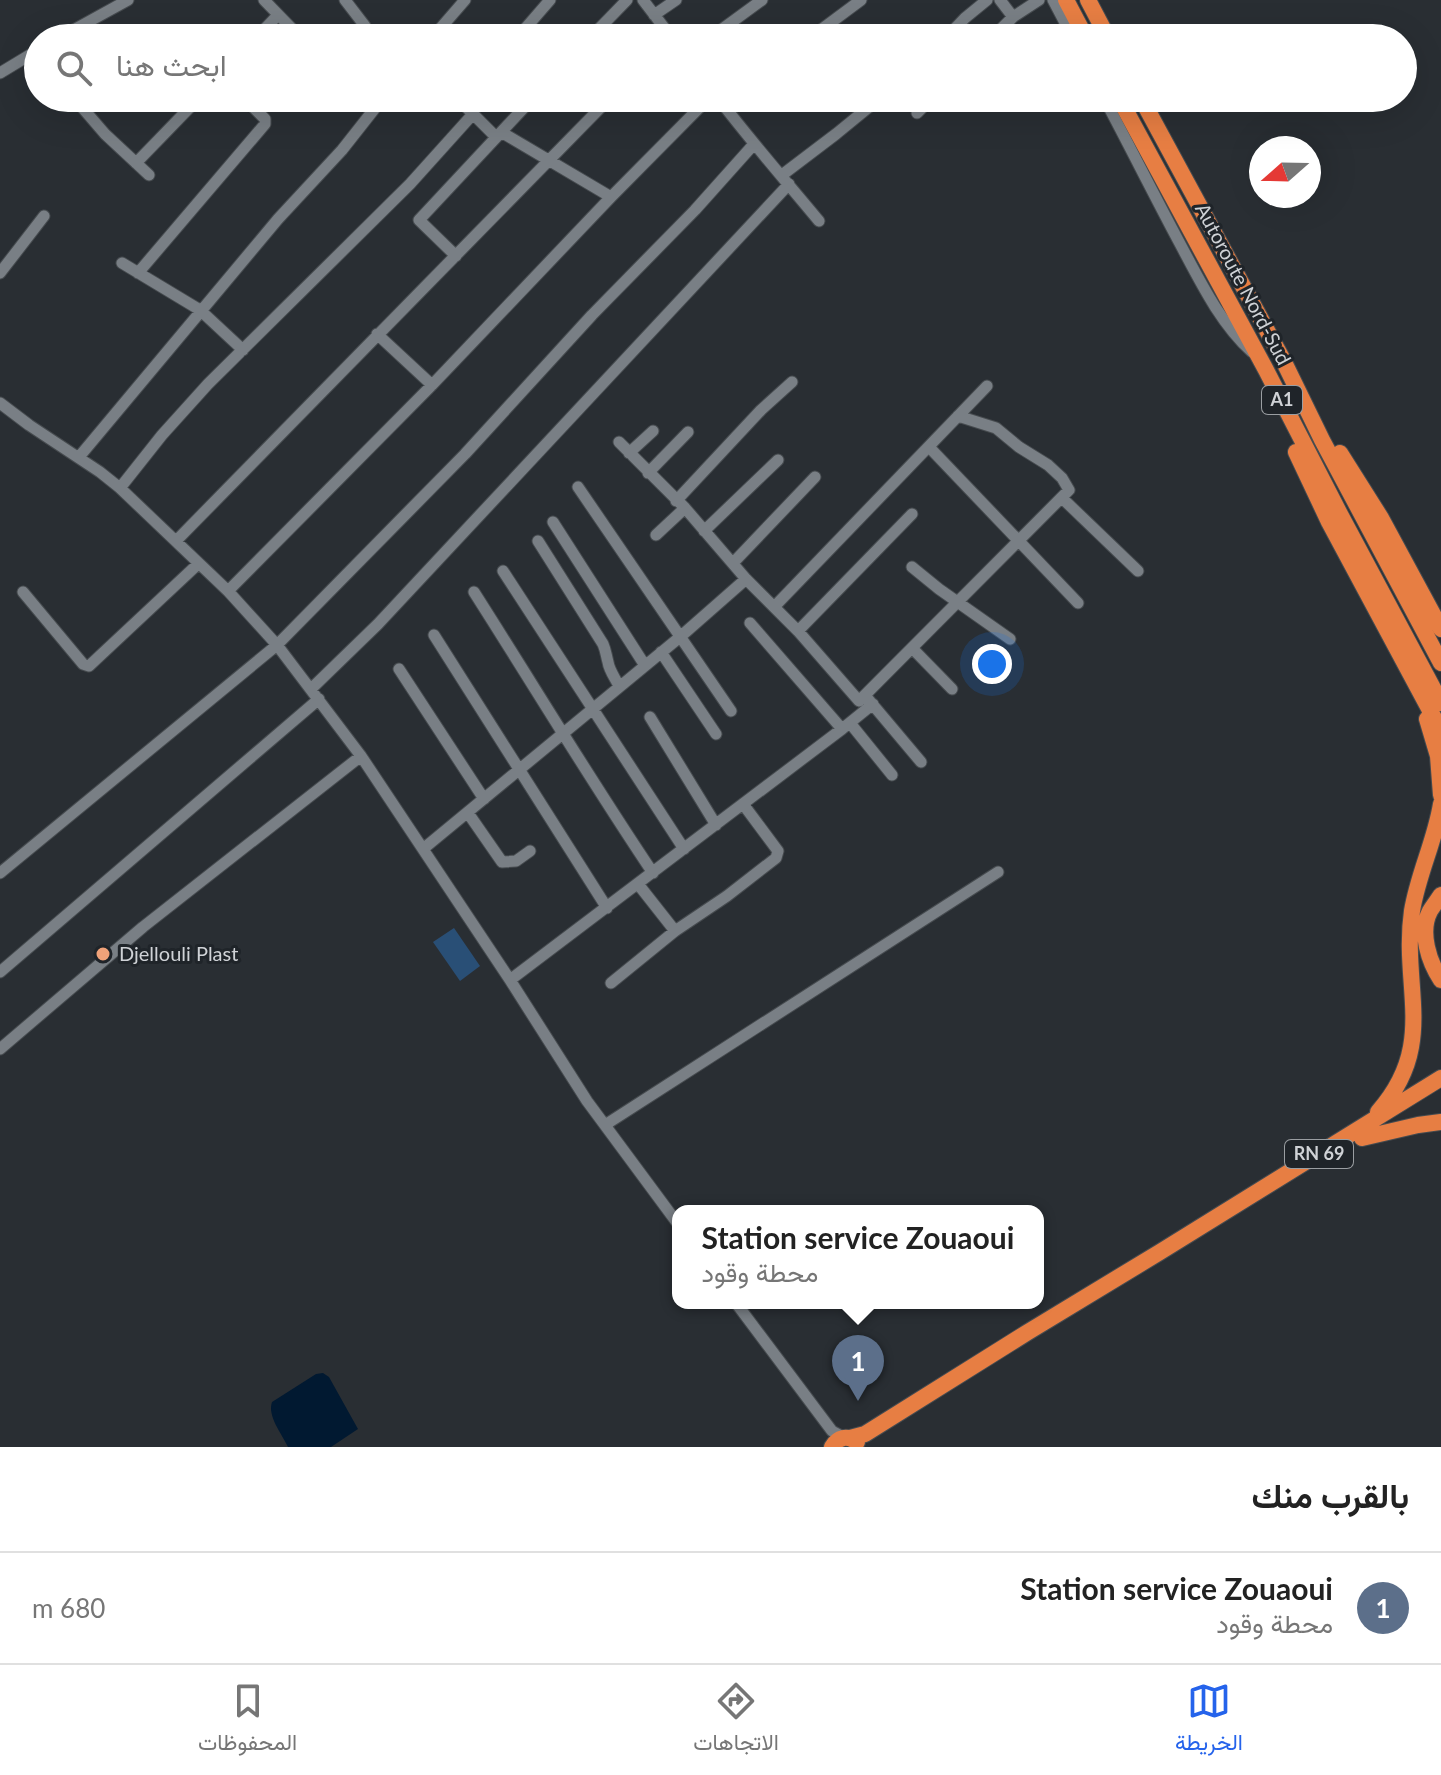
<!DOCTYPE html>
<html lang="ar">
<head>
<meta charset="utf-8">
<style>
	body { margin:0; font-family:Lato,Vazirmatn,sans-serif; background:#f6f6f6; color:#222; direction:rtl }
	.compass { position:absolute; left:1249px; top:136px; width:72px; height:72px; border-radius:50%; background:#fff; box-shadow:0 8px 32px #0002; rotate:250deg }
	.you { position:absolute; left:992px; top:664px; width:28px; height:28px; margin:-20px; border:6px solid #fff; border-radius:50%; background:#1a73e8; box-shadow:0 0 0 12px #1a73e833 }
	.badge { display:grid; place-items:center; width:52px; height:52px; border-radius:50%; background:#2563eb; color:#fff; font-size:26px; font-weight:700 }
	.pin { position:absolute; translate:-50% -66px; filter:drop-shadow(0 2px 4px #0008) }
	.pin::after { content:''; position:absolute; top:42px; width:28px; height:24px; background:inherit; clip-path:polygon(0 0,100% 0,50% 100%) }
	.popup { position:absolute; left:672px; top:1205px; width:372px; height:104px; box-sizing:border-box; display:grid; place-content:center; border-radius:16px; background:#fff; filter:drop-shadow(0 2px 6px #0005); font-size:26px; white-space:nowrap; color:#767676 }
	.popup b { font-size:30px; color:#222 }
	.popup::after { content:''; position:absolute; left:50%; top:100%; margin-left:-16px; border:16px solid transparent; border-top-color:#fff }
	.list { margin:0; padding:0; list-style:none }
	h2 { display:flex; justify-content:space-between; align-items:center; height:104px; margin:0; padding:0 32px; font-size:34px }
	h2 small { font-size:26px; font-weight:400; color:#767676 }
	.list li { display:grid; grid-template-columns:52px 1fr auto; gap:24px; align-items:center; box-sizing:border-box; height:112px; padding:0 32px; border-top:2px solid #e0e0e0 }
	.list b { display:block; font-size:30px; white-space:nowrap }
	.list p { margin:0; font-size:26px; white-space:nowrap; color:#767676 }
	.list em { font-size:26px; font-style:normal; color:#767676 }
	.icon { flex:none; width:44px; height:44px; fill:none; stroke:currentColor; stroke-width:2; stroke-linecap:round; stroke-linejoin:round }
	.map { position:relative; flex:none; width:1441px; height:1447px; overflow:hidden; direction:ltr }
	.search { position:absolute; background:#fff; box-shadow:0 8px 32px #0002; left:24px; right:24px; top:24px; height:88px; display:flex; align-items:center; gap:20px; box-sizing:border-box; padding:0 28px; border-radius:44px; color:#767676; font-size:30px }
	.sheet { height:216px; background:#fff }
	nav { display:flex; justify-content:space-around; align-items:center; box-sizing:border-box; height:112px; border-top:2px solid #e0e0e0; background:#fff; font-size:22px; color:#767676 }
	nav a { display:grid; justify-items:center; gap:4px }
	nav .on { color:#2563eb }
	.map>svg:first-child { display:block }
	.green { fill:#294f76 }
	.water { fill:#011931 }
	.lines { fill:none; stroke-linecap:round; stroke-linejoin:round }
	.minor-casing { stroke:#464b4f; stroke-width:13 }
	.highway-casing { stroke:#464b4f; stroke-width:18 }
	.minor { stroke:#797f85; stroke-width:11 }
	.highway { stroke:#e77e43; stroke-width:16 }
	.poi-dot { fill:#f0a279; stroke:#1f2429; stroke-width:3 }
	.labels { text-anchor:middle; stroke-width:6; stroke-linejoin:round; paint-order:stroke }
	.shield { fill:#1f2429; stroke:#9a9ea2; stroke-width:2 }
	.shield-label { font-size:18px; font-weight:bold; fill:#cfd2d6 }
	.street-label { font-size:20px; fill:#cfd2d6; stroke:#1f2429 }
	.poi-label { font-size:20px; fill:#cfd2d6; stroke:#1f2429; text-anchor:start }
</style>
</head>
<body>
<div class="map">
<svg width="1441" height="1447" viewBox="0 0 1441 1447">
	<rect width="100%" height="100%" fill="#292e33"/>
	<path class="green" d="M454 928 480 966 460 981 433 942Z"/>
	<path class="water" d="M323 1373 329 1377 358 1429 331 1447H288C282 1434 267 1416 272 1402L316 1374Z"/>
	<g class="lines">
		<defs>
			<path id="minor" d="M264 0 301 38
				M345 0 365 26
				M643 0 672 38
				M1000 0 1013 17
				M1053 0 1073 38
				M654 15 676 0
				M59 38 128 0
				M256 38 278 15
				M432 38 465 0
				M517 38 550 0
				M590 38 627 0
				M710 38 762 0
				M810 38 861 0
				M946 38 965 18 987 0
				M992 38 1013 17 1039 0
				M0 73 38 50
				M74 98 105 134 149 175
				M718 98C750 140 785 180 819 221
				M1104 98C1129 145 1153 193 1178 240 1199 279 1219 322 1252 352
				M917 113 932 98
				M473 114 496 137
				M501 132 611 197
				M136 163 199 98
				M782 175 836 134 880 98
				M456 256 419 220 533 98
				M122 263 200 310 243 350
				M0 273 44 216
				M138 273 265 124V119L252 106V102L254 98
				M377 334 432 385
				M0 403 29 425 100 472 120 488 228 591 277 645 361 756 510 980 587 1101 678 1224
				M619 442 685 508 746 579 798 631 859 701 1069 490 1062 478 1048 465 1019 447 996 428 958 416
				M929 447 1078 603
				M629 453 653 431
				M79 457 278 219 342 150 383 98
				M648 473 688 432
				M578 487 731 711
				M120 488 162 435 208 384 410 184 473 114 462 103 465 98
				M1062 498 1138 571
				M676 501 761 410 792 382
				M553 522 644 664
				M704 531 778 460
				M656 535 685 508
				M176 541 610 98
				M538 541 603 644C606 651 606 655 608 662 609 670 615 678 619 686
				M733 563 815 477
				M912 567 939 589 1010 639
				M503 571 684 849
				M228 591 432 385 611 197 709 98
				M23 592 83 664 89 666 198 564
				M474 592C534 686 591 781 653 873
				M775 606 987 386
				M750 623 842 729 873 704
				M798 631 912 514
				M434 635 607 908
				M912 648 952 689
				M661 652 716 734
				M399 669 484 799
				M311 689 378 624 789 184
				M868 699 921 762
				M650 717 716 825
				M850 723 892 775
				M468 813 502 862 516 861 530 851
				M423 849 680 637 746 579
				M0 873 277 645 465 454 592 315 695 210 754 144
				M638 884 675 931
				M0 972 319 699
				M510 980 842 729
				M611 983 675 931 727 896 776 858 778 851 743 804
				M0 1049 143 927 361 756
				M605 1125 998 872
				M736 1303 832 1431 845 1438"/>
			<path id="highway" d="M1066 0 1086 38
				M1088 0 1108 38
				M1119 98 1266 370 1341 516 1441 703
				M1141 98 1283 360 1322 440 1441 663
				M1296 452 1329 522 1441 731
				M1340 453 1381 518 1441 629
				M1427 719 1438 756 1441 795
				M1441 895C1437 901 1433 906 1430 911 1419 932 1429 962 1441 980
				M1378 1112C1438 1044 1401 988 1412 911 1418 874 1435 841 1441 804
				M1362 1138 1418 1125 1441 1122
				M850 1438 865 1434 1028 1332 1160 1252 1441 1078
				M832 1447C838 1437 847 1435 857 1442"/>
		</defs>
		<use href="#minor" class="minor-casing"/>
		<use href="#highway" class="highway-casing"/>
		<use href="#minor" class="minor"/>
		<use href="#highway" class="highway"/>
	</g>
	<circle class="poi-dot" cx="103" cy="954" r="8"/>
	<g class="labels">
		<g class="shield">
			<rect x="1262" y="386" width="40" height="28" rx="6"/>
			<rect x="1285" y="1140" width="68" height="28" rx="6"/>
		</g>
		<g class="shield-label">
			<text x="1282" y="406">A1</text>
			<text x="1319" y="1160">RN 69</text>
		</g>
		<g class="street-label">
			<text transform="translate(1243 284) rotate(62)" y="7">Autoroute Nord-Sud</text>
		</g>
		<g class="poi-label">
			<text x="119" y="961">Djellouli Plast</text>
		</g>
	</g>
</svg>
<svg class="compass" viewBox="-18 -18 36 36"><path d="M0-13l5 13h-10z" fill="#e53935"/><path d="M0 13l5-13h-10z" fill="#767676"/></svg>
<div class="you"></div>
<div class="pin badge" style="left:858px;top:1401px;background:#5c6f8a">1</div>
<div class="popup"><b>Station service Zouaoui</b>محطة وقود</div>
<div class="search"><svg class="icon" aria-label="search" viewBox="0 0 24 24"><circle cx="10" cy="10" r="6"/><path d="M15 15l6 6"/></svg>ابحث هنا</div>
</div>
<section class="sheet">
<h2>بالقرب منك<small></small></h2>
<ul class="list">
<li><span class="badge" style="background:#5c6f8a">1</span><div><b>Station service Zouaoui</b><p>محطة وقود</p></div><em>680 m</em></li>
</ul>
</section>
<nav>
<a class="on"><svg class="icon" aria-label="map" viewBox="0 0 24 24"><path d="M3 6l6-2 6 2 6-2v14l-6 2-6-2-6 2zM9 4v14M15 6v14"/></svg>الخريطة</a>
<a><svg class="icon" aria-label="directions" viewBox="0 0 24 24"><path d="M12 3l9 9-9 9-9-9zM9 14v-3h6M13 9l2 2-2 2"/></svg>الاتجاهات</a>
<a><svg class="icon" aria-label="saved" viewBox="0 0 24 24"><path d="M7 4h10v16l-5-4-5 4z"/></svg>المحفوظات</a>
</nav>
</body>
</html>
